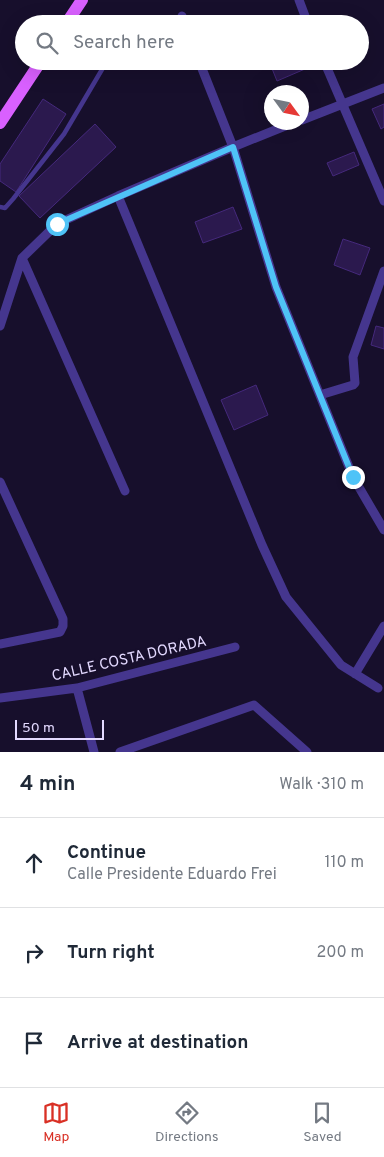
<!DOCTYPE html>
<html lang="en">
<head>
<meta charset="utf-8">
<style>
	body { margin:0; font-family:Overpass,sans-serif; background:#f2f2f3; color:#1f2937 }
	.compass { position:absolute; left:264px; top:85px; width:45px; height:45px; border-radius:50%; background:#fff; box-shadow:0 5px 20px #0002; rotate:123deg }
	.scale { position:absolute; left:15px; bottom:12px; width:89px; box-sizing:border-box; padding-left:5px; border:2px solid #e3d9ff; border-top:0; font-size:14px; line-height:18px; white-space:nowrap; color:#e3d9ff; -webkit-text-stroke:4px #170f2c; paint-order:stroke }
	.stop { position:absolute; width:15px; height:15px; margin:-11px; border:4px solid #4fc3f7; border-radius:50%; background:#fff }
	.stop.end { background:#4fc3f7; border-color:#fff; box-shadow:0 1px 5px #0008 }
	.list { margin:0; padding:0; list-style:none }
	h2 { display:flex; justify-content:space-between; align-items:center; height:65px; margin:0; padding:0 20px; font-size:21px }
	h2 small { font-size:16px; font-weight:400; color:#747a83 }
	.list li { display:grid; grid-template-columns:32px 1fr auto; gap:15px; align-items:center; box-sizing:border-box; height:90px; padding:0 20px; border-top:1px solid #e0e1e3 }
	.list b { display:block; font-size:19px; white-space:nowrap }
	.list p { margin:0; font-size:16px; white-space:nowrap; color:#747a83 }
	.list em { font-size:16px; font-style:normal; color:#747a83 }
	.icon { flex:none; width:28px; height:28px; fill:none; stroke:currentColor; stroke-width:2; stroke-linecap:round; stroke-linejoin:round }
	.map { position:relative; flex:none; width:384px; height:752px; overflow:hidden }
	.search { position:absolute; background:#fff; box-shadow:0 5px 20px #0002; left:15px; right:15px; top:15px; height:55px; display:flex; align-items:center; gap:12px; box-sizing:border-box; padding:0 18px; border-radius:28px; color:#747a83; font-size:19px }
	.sheet { height:335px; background:#fff }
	nav { display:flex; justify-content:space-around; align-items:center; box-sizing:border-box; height:70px; border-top:1px solid #e0e1e3; background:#fff; font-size:14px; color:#747a83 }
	nav a { display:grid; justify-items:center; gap:2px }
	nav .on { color:#d93025 }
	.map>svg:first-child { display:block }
	.building { fill:#2b194e; stroke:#45297c }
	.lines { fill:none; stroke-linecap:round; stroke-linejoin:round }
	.lane { stroke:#45368e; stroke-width:4.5 }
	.street { stroke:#45368e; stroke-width:9 }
	.primary { stroke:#d960ff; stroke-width:12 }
	.route { stroke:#4fc3f7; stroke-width:6 }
	.labels { text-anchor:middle; stroke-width:4; stroke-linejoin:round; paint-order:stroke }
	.street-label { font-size:15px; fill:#e3d9ff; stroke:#170f2c }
</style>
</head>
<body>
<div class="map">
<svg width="384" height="752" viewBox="0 0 384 752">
	<rect width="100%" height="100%" fill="#170f2c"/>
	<path class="building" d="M269 61H302L305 69 277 81Z
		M43 99 66 114 16 192 0 181V164Z
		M384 104V127L381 129 372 109Z
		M95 124 116 147 40 218 19 196Z
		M354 152 359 165 333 176 327 163Z
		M233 207 242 229 203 243 195 222Z
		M343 239 370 248 360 275 334 265Z
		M376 326 384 328V349L371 345Z
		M256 385 268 415 234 430 221 400Z"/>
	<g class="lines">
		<path class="lane" d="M129 24 132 18
			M0 207 5 208 13 199 64 134 107 61"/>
		<path class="street" d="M299 0 308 24
			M182 16 185 24
			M199 61 233 147 276 287 353 477 384 530
			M324 61 384 201
			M302 120 384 88
			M118 196 262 545 286 597 341 665 378 688
			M22 258 125 491
			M0 326 22 258 57 224 118 196 233 147 295 122
			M320 395 353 385 355 383 353 357 384 271
			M0 482 63 619V626L60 632 0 644
			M355 674 384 626
			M77 688 94 752
			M0 698 77 688 235 647
			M120 752 254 705 307 752"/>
		<path class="primary" d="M66 24 82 0
			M0 123 41 61"/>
	</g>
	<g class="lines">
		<path class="route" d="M57 224 233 147 276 287 353 477"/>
	</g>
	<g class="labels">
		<g class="street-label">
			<text transform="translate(129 658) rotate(-13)" y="5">CALLE COSTA DORADA</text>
		</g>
	</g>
</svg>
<svg class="compass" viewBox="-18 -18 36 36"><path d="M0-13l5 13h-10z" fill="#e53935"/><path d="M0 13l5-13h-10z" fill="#747a83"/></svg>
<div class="scale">50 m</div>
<div class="stop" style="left:57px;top:224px"></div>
<div class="stop end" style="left:353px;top:477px"></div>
<div class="search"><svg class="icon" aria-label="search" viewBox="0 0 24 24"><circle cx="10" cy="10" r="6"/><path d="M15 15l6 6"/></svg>Search here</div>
</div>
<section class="sheet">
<h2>4 min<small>Walk · 310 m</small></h2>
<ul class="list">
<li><svg class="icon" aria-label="ahead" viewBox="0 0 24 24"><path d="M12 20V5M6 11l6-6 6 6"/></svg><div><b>Continue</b><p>Calle Presidente Eduardo Frei</p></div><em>110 m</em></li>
<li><svg class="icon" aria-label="right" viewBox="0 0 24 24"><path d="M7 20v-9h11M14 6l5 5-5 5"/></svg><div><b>Turn right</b></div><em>200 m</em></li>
<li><svg class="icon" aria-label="arrive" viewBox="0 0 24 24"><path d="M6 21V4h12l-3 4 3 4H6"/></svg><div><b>Arrive at destination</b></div></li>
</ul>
</section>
<nav>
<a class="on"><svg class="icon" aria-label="map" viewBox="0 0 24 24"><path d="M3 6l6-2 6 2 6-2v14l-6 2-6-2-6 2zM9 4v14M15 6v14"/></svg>Map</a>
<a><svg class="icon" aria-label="directions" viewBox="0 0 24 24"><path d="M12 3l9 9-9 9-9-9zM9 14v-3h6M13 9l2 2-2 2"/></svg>Directions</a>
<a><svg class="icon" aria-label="saved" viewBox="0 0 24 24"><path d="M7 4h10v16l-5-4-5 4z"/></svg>Saved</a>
</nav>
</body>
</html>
